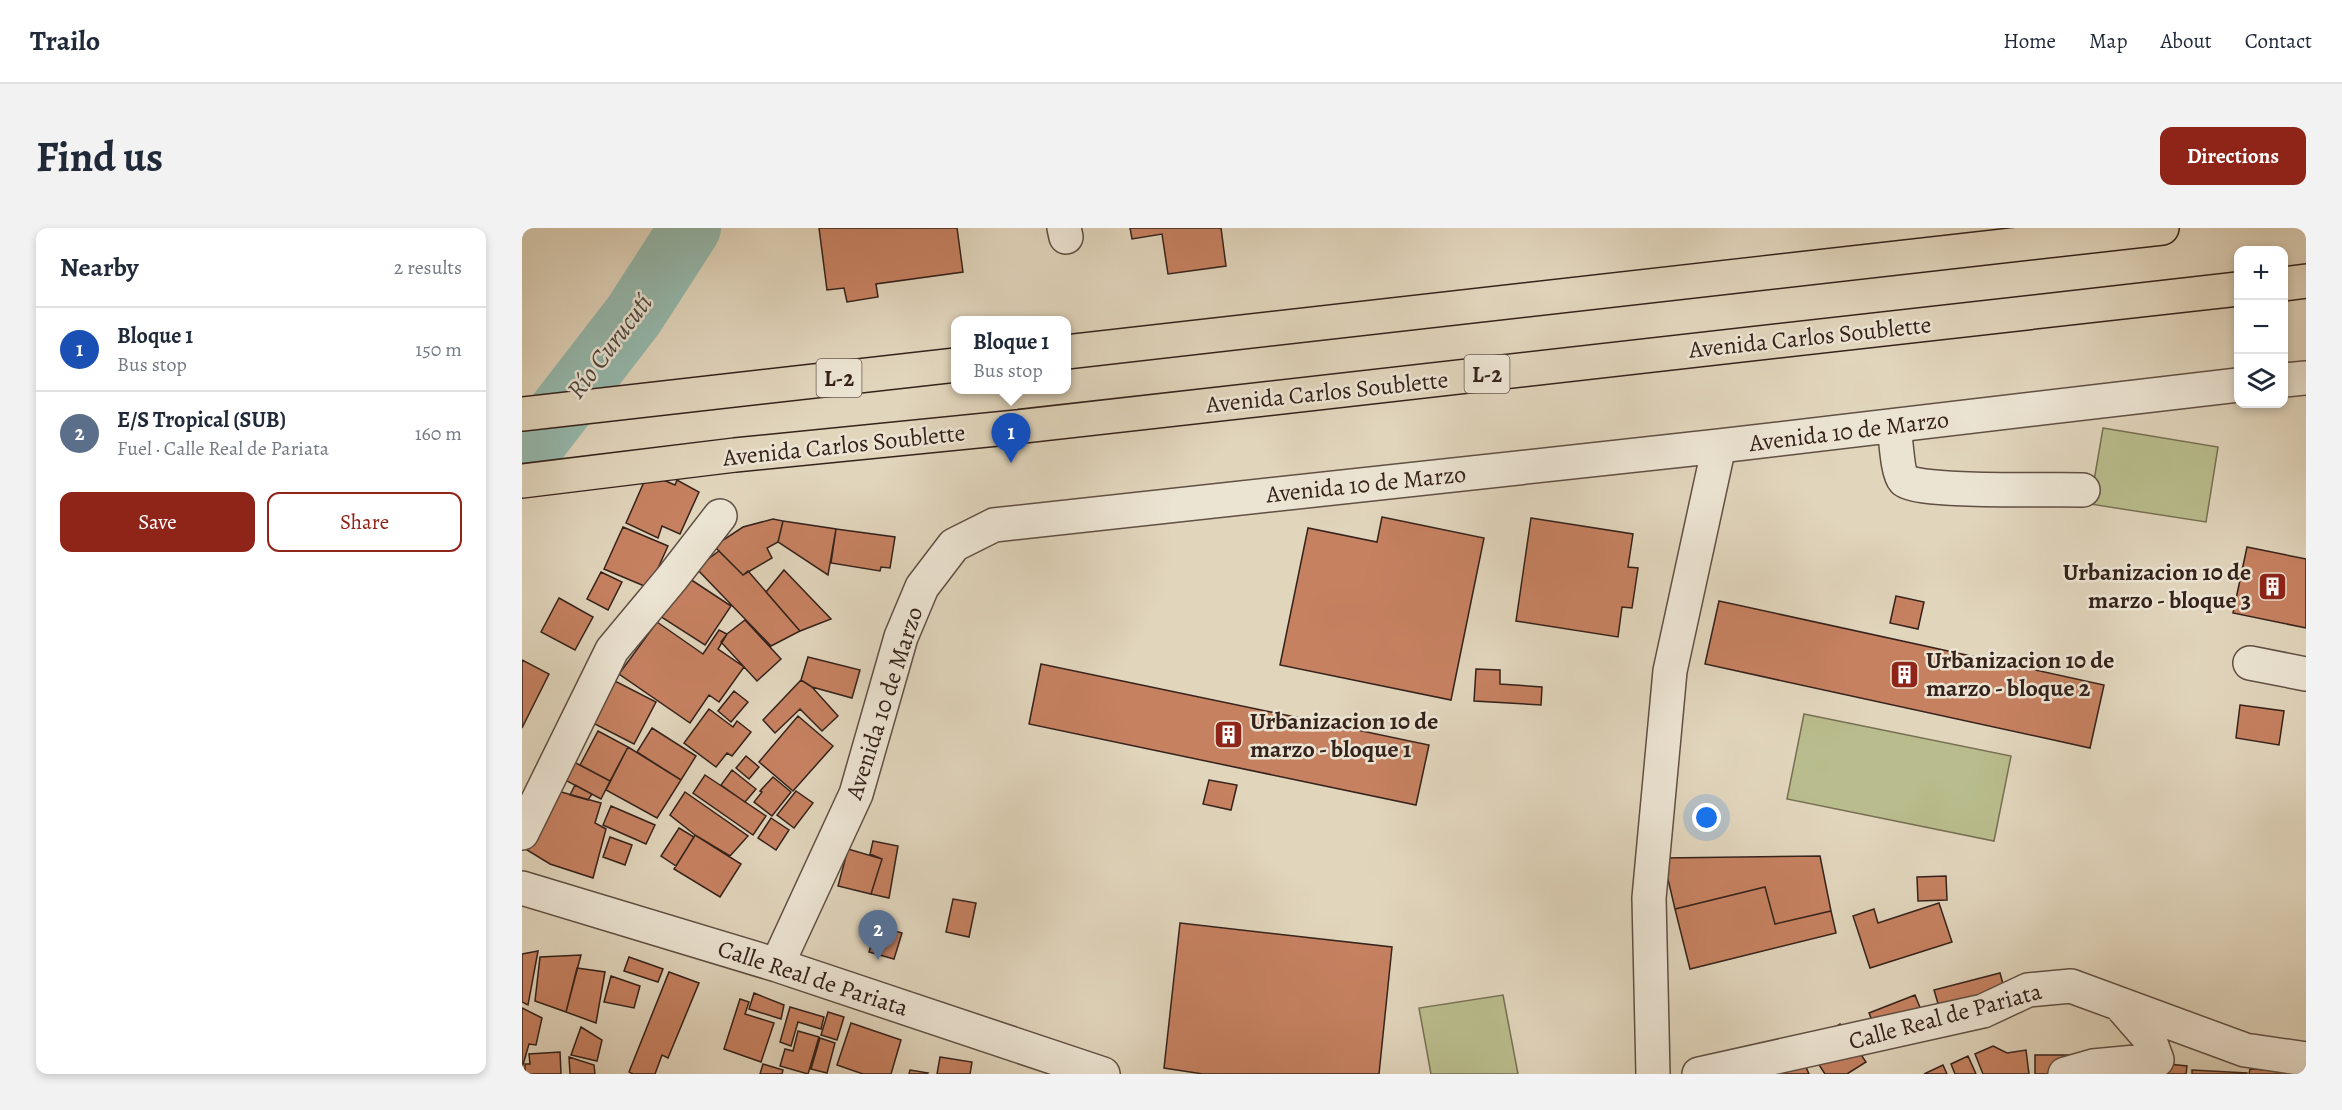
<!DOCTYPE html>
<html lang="en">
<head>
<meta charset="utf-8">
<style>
	body { margin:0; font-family:Alegreya,serif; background:#f2f2f3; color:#1f2937 }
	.controls { position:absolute; right:18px; top:18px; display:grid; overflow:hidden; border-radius:12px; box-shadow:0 3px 9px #0003 }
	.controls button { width:54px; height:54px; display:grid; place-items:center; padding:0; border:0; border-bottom:2px solid #e0e1e3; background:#fff; color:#1f2937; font:30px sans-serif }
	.you { position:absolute; left:1185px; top:590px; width:21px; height:21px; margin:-15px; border:4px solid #fff; border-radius:50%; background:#1a73e8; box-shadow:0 0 0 9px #1a73e833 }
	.badge { display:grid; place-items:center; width:39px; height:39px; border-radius:50%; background:#8f2418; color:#fff; font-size:20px; font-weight:700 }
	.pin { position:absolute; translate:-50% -50px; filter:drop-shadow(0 2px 3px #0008) }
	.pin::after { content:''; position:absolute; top:32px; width:21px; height:18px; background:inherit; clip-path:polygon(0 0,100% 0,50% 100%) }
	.popup { position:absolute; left:429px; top:88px; width:120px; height:78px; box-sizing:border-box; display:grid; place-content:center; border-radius:12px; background:#fff; filter:drop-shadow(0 2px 4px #0005); font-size:20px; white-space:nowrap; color:#747a83 }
	.popup b { font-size:22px; color:#1f2937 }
	.popup::after { content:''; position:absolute; left:50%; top:100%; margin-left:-12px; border:12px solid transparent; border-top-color:#fff }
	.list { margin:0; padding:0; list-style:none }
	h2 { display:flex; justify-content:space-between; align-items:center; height:78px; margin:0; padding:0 24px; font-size:26px }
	h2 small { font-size:20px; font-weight:400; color:#747a83 }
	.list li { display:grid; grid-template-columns:39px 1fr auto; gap:18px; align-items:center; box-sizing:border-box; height:84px; padding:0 24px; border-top:2px solid #e0e1e3 }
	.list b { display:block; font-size:22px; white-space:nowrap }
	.list p { margin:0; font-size:20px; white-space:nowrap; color:#747a83 }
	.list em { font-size:20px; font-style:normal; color:#747a83 }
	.actions { display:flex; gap:12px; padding:18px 24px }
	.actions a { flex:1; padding:14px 0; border:2px solid #8f2418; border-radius:12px; text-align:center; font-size:21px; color:#8f2418 }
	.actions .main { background:#8f2418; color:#fff }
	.icon { flex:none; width:33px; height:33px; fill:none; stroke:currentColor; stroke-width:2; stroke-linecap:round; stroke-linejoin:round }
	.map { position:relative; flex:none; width:1784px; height:846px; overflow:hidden; border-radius:12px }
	header { display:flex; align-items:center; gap:36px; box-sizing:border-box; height:84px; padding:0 30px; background:#fff; border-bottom:2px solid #e0e1e3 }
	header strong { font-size:28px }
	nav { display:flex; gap:33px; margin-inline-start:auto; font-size:21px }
	.intro { display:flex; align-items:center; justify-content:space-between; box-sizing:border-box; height:144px; padding:0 36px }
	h1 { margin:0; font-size:42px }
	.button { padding:15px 27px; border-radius:12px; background:#8f2418; color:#fff; font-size:21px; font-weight:700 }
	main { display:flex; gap:36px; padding:0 36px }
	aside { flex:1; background:#fff; border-radius:12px; box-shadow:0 3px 9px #0003 }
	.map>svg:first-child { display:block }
	.grass { fill:#b9bc8c; stroke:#776f54; stroke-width:1.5 }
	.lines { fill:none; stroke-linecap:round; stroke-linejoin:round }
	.river { stroke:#95b9ad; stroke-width:62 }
	.building { fill:#c68161; stroke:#35221b; stroke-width:1.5 }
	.minor-casing { stroke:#604f43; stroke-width:36 }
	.major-casing { stroke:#35221b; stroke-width:36 }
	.minor { stroke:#ece4d3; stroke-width:33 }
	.major { stroke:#e1d5bc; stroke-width:33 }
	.labels { text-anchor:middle; stroke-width:5; stroke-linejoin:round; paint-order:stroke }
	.shield { fill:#ece4d3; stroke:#6c5c52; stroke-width:1.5 }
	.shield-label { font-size:22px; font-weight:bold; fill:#35221b }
	.street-label { font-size:24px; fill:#35221b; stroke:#ece4d3 }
	.poi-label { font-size:24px; font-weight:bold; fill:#35221b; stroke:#ece4d3; text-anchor:start }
	.water-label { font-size:26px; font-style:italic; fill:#4d4840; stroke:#ece4d3 }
</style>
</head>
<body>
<header>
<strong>Trailo</strong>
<nav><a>Home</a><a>Map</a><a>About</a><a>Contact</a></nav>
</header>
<div class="intro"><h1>Find us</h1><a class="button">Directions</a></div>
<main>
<aside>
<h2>Nearby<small>2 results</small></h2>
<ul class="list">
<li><span class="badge" style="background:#1a4fb4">1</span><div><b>Bloque 1</b><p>Bus stop</p></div><em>150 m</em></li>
<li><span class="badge" style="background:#5c6f8a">2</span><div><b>E/S Tropical (SUB)</b><p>Fuel · Calle Real de Pariata</p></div><em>160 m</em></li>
</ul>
<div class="actions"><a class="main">Save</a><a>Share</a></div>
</aside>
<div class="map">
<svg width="1784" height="846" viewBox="0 0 1784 846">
	<rect width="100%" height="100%" fill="#e1d5bc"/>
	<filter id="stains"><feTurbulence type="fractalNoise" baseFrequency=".00333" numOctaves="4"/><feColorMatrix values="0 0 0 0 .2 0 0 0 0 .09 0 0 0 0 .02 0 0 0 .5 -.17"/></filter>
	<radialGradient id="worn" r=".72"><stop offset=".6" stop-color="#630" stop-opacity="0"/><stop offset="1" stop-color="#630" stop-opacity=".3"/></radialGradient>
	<path class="grass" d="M1581 200 1696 219 1684 294 1568 276Z
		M1282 486 1489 528 1472 613 1265 571Z
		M981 767 996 846H909L897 780Z"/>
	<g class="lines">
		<path class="river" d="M0 232 112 87 168 0"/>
	</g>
	<path class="building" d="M297 0H435L441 44 354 56 356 69 325 74 322 60 305 62Z
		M608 0H699L704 38 646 46 640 6 610 11Z
		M139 251 153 257 155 252 177 264 158 306 140 298 136 310 104 295 122 254Z
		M860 289 962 310 929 472 758 437 786 300 855 314Z
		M1009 290 1111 306 1106 339 1116 340 1110 380 1100 379 1096 409 994 393Z
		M251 291 261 293 256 314 245 320 250 330 221 347 192 318 221 299Z
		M261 293 314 301 306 347 256 314Z
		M101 299 146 318 127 360 82 341Z
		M314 301 373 309 368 340 359 339 358 343 309 335Z
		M1725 319 1784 331V400L1711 385Z
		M197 323 221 347 226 343 278 403 249 418 174 340Z
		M262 342 309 391 278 403 244 364Z
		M79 344 100 354 86 382 65 371Z
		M168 351 209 378 183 417 133 385Z
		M1374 368 1402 374 1396 401 1368 395Z
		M37 370 71 389 53 422 19 404Z
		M1197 373 1582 457 1568 520 1183 436Z
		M223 392 259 431 235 453 199 414 205 406Z
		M135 394 181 426 197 402 205 406 196 421 222 439 197 474 187 467 168 495 97 446Z
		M286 429 338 442 330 470 290 459 279 452Z
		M0 432 27 446 0 500Z
		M519 436 907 517 894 577 507 496Z
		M954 441 978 442V456L1020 459 1019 477 952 473Z
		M85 449 134 474 112 516 63 491Z
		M279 452 290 459 316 488 300 503 278 481 253 505 241 492Z
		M212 463 226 474 209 494 196 483Z
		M1718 477 1762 483 1757 517 1714 510Z
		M187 481 211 499 215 493 229 504 210 528 205 525 194 539 162 515Z
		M276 488 311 518 271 563 237 534Z
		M130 500 174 528 159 552 115 524Z
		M76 503 106 519 88 553 58 537Z
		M106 519 159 552 135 590 84 562Z
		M224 528 237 539 227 551 214 540Z
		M52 534 88 553 79 571 43 552Z
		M210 542 234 561 223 574 199 557Z
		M183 547 244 588 231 607 171 565Z
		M251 549 269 564 250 588 232 574 240 564 238 563Z
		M687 552 715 557 709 582 681 576Z
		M53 557 70 566 66 572 48 567Z
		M32 562 79 575 73 595 84 601 71 650 28 636 5 622Z
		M274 563 291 575 272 600 255 587Z
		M163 564 226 608 208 628 173 607 148 587Z
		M89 578 133 597 124 616 81 597Z
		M249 590 267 602 254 622 236 610Z
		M157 600 172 609 154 638 139 628Z
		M173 607 219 636 198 669 152 641Z
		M88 609 110 617 103 637 81 629Z
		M351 613 376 618 367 670 349 666 360 631 348 626Z
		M326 621 360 631 349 666 316 658Z
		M1298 628 1309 683 1253 696 1243 659 1153 681 1141 630Z
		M1424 648 1425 672 1396 673 1395 649Z
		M1243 659 1253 696 1309 683 1314 705 1168 741 1153 681Z
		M431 671 454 675 447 709 424 704Z
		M1417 675 1430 714 1348 740 1331 688 1352 681 1356 695Z
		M658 695 870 719 857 846H681L642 840Z
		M355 698 380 705 372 731 347 724Z
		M16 723 6 777 0 774V726Z
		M59 727 44 784 13 773 18 729Z
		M107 729 141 741 136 754 102 743Z
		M55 740 83 744 74 795 44 784Z
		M147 744 177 755 146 830 140 827 133 846H111L107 844Z
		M1478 745 1487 778 1417 779 1412 762Z
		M89 748 118 758 112 780 82 774Z
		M232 765 262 777 259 791 227 781Z
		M1393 767 1403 792 1360 818 1347 785Z
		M218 771 227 774 223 786 252 795 239 834 202 821Z
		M268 779 302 789 299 801 276 794 269 818 258 814Z
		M0 780 20 790 14 817 7 816 0 840Z
		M306 784 322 789 315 812 299 807Z
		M329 795 379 812 369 846H341L315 837Z
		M1318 796 1344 834 1325 846H1303L1284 817Z
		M59 799 80 812 75 833 49 827Z
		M276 803 297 809 286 846 258 838 263 821 271 823Z
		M298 810 313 815 305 845 289 841Z
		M1471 818 1485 825 1504 822 1507 846H1461L1453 826Z
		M38 824 39 846H3V836H8L7 826Z
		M1278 825 1287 846H1241Z
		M1513 827H1593V846H1513Z
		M1446 828 1454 846H1433L1429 836Z
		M47 829 72 837 73 846H48Z
		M418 829 450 834 448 846H415Z
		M1598 831 1665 838 1664 846H1597Z
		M241 836 261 842 260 846H238Z
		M1421 837 1425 846H1402Z
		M1728 841 1763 843V846H1727Z
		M388 842 406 845 405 846H387Z
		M1670 842 1725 845V846H1670Z"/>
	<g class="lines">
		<defs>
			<path id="minor" d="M542 0 544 9
				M1762 152 1784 150
				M1372 198C1374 210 1375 244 1382 252 1394 265 1534 261 1561 262
				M1728 435 1784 446
				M0 605 90 422 150 350 198 288
				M0 660 255 737 581 846
				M255 737 334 566 379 409 400 359 432 317 472 297 1197 218 1716 157
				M1131 846 1127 670 1148 443 1197 218
				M1177 846 1461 783 1506 762 1549 758 1723 822 1784 831
				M1543 846 1571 838 1635 832 1627 810 1600 779"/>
			<path id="major" d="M1762 56 1784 53
				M544 124 1640 0
				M0 186 434 137
				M0 253 213 227 485 200 1716 61"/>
		</defs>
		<use href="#minor" class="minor-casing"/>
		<use href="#major" class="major-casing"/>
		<use href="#minor" class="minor"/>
		<use href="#major" class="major"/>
	</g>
	<defs>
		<symbol id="building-square" viewBox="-11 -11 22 22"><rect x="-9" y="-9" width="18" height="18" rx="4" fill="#8f2418" stroke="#ece4d3"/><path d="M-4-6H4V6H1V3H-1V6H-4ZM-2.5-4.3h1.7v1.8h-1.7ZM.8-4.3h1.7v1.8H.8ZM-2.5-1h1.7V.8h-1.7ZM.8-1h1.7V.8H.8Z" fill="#fff"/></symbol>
	</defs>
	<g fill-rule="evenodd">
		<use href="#building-square" x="1734" y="342" width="33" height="33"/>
		<use href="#building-square" x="1366" y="430" width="33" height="33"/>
		<use href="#building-square" x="690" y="490" width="33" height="33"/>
	</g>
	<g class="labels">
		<g class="shield">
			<rect x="942.5" y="127" width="45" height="38" rx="4.5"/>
			<rect x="294.5" y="131" width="45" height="38" rx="4.5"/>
		</g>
		<g class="shield-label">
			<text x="965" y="154">L-2</text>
			<text x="317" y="158">L-2</text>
		</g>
		<g class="street-label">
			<text transform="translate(1288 109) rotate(-6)" y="8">Avenida Carlos Soublette</text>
			<text transform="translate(805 164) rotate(-6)" y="8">Avenida Carlos Soublette</text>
			<text transform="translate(1327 203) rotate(-7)" y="8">Avenida 10 de Marzo</text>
			<text transform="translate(322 217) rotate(-6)" y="8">Avenida Carlos Soublette</text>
			<text transform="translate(844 256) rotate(-6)" y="8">Avenida 10 de Marzo</text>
			<text transform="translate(362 475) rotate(-72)" y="8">Avenida 10 de Marzo</text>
			<text transform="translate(291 750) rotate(18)" y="8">Calle Real de Pariata</text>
			<text transform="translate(1423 788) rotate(-15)" y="8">Calle Real de Pariata</text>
		</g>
		<g class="poi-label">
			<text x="1729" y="352" text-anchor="end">Urbanizacion 10 de<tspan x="1729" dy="28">marzo - bloque 3</tspan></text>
			<text x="1404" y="440">Urbanizacion 10 de<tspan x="1404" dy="28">marzo - bloque 2</tspan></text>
			<text x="728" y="501">Urbanizacion 10 de<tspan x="728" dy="28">marzo - bloque 1</tspan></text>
		</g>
		<g class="water-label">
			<text transform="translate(87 118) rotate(-53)" y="9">Río Curucutí</text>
		</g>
	</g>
	<rect width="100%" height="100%" filter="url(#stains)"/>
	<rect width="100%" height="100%" fill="url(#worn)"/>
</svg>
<div class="controls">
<button>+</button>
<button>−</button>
<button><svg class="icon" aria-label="layers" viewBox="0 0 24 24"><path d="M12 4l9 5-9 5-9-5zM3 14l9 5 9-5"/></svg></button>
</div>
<div class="you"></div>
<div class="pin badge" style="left:489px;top:235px;background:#1a4fb4">1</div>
<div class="popup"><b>Bloque 1</b>Bus stop</div>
<div class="pin badge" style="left:356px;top:732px;background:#5c6f8a">2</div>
</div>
</main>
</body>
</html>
